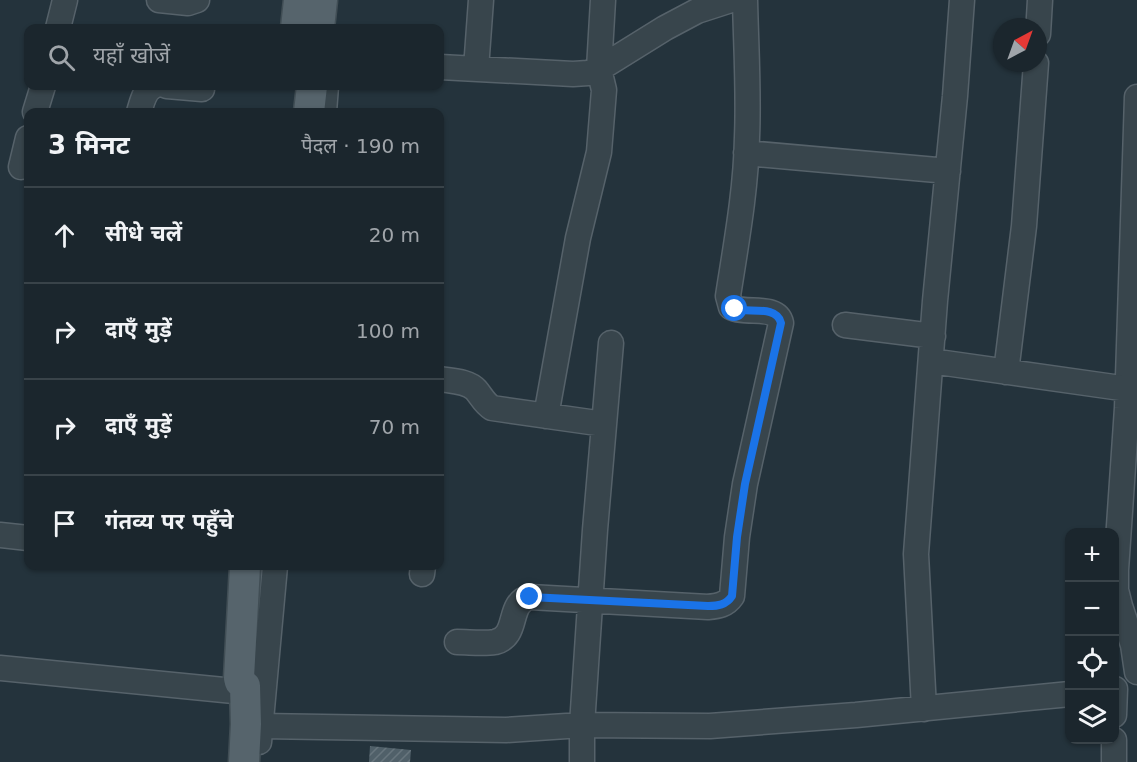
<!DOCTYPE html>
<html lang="hi">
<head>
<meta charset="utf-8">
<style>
	body { margin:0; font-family:"DejaVu Sans","Noto Sans Devanagari",sans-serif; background:#242e35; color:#f1f3f6 }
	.controls { position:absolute; right:18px; bottom:18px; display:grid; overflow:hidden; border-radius:12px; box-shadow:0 2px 4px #0004 }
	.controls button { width:54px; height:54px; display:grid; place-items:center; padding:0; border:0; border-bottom:2px solid #394349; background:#1b262d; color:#f1f3f6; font:30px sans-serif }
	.compass { position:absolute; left:993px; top:18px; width:54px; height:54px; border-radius:50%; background:#1b262d; box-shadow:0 2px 4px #0004; rotate:41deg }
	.stop { position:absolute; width:18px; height:18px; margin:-14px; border:4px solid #1a73e8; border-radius:50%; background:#fff }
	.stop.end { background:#1a73e8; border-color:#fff; box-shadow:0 2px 6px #0008 }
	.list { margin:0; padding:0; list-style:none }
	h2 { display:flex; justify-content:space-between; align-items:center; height:78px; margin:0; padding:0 24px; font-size:26px }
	h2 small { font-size:20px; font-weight:400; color:#a0a5aa }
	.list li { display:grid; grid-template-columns:39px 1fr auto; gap:18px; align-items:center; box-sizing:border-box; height:96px; padding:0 24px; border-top:2px solid #394349 }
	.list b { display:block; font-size:22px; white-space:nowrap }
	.list em { font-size:20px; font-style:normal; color:#a0a5aa }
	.icon { flex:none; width:33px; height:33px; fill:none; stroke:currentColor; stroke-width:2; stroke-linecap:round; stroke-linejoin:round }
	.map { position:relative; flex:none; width:1137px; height:762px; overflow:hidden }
	.search { position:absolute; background:#1b262d; box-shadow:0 2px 4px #0004; left:24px; top:24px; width:420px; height:66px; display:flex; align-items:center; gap:15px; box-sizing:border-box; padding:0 21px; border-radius:12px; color:#a0a5aa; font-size:22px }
	.panel { position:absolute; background:#1b262d; box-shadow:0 2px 4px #0004; left:24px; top:108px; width:420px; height:462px; border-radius:12px }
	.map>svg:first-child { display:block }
	.building { fill:url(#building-hatch) }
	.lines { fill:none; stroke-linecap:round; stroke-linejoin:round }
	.minor-casing { stroke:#56626a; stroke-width:27 }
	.major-casing { stroke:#414e55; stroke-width:33 }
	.minor { stroke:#38454c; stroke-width:24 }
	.major { stroke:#56646c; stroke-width:30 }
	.route { stroke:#1a73e8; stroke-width:8 }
</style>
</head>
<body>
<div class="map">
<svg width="1137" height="762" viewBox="0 0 1137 762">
	<defs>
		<pattern id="building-hatch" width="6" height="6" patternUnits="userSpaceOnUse" patternTransform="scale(1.5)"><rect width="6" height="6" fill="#506069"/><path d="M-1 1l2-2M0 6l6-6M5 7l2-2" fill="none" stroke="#67757d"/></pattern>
	</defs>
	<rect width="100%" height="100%" fill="#24333c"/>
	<path class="building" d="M370 746 411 750 410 762H369Z"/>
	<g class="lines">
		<defs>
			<path id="minor" d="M159 0 188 3 197 0
				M58 28 65 0
				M1038 34 1040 0
				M440 67 573 74 588 73 599 69 665 28 697 11 731 0
				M476 69 481 0
				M167 86 202 89
				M1137 97 1127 408 1116 570V590L1120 606 1133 645 1137 672
				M35 112 43 86
				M139 112C142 103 144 90 154 86
				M324 112 326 86
				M746 153 948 171
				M21 167 28 138
				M845 325 933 336
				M931 361 1128 389
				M1006 372 1024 226 1036 63
				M440 379C451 381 468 381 476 390 482 397 484 403 492 408L604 424
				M546 416 578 238 599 152 604 90 599 69 603 0
				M0 535 28 538
				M422 574 423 566
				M457 642C469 642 483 644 495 642 520 636 506 603 530 597L708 607C718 606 726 605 732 596L737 537 745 484 781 323C777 304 746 315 731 307L728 296C736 244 746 191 747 137 749 92 746 46 745 0
				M0 668 244 692
				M924 709 916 554 935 301 955 96 962 0
				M1114 715 1115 689
				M261 726 506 730 582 725 710 726 856 715 1070 694
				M259 742 275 566
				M582 762V725L595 530 611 343
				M1114 762V740"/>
			<path id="major" d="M296 28 299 0
				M319 28 322 0
				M309 112 312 86
				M244 762 246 724 245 686 240 682 239 678 245 566"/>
		</defs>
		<use href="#minor" class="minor-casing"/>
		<use href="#major" class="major-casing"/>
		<use href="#minor" class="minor"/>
		<use href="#major" class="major"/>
	</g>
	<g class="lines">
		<path class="route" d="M530 597 708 606C718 606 726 605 732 596L737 537 745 484 781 323C777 305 749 313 735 309"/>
	</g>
</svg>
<div class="controls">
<button>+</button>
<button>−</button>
<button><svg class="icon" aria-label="locate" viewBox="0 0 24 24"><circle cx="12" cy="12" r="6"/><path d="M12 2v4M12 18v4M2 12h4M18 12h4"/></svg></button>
<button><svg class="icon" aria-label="layers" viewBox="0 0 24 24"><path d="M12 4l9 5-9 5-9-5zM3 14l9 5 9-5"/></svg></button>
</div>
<svg class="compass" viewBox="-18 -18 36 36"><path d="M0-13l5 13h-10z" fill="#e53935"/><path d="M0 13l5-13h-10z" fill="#a0a5aa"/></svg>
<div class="stop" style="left:735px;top:309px"></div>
<div class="stop end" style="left:530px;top:597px"></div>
<div class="search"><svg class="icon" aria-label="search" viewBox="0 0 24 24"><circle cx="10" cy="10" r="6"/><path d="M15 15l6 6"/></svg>यहाँ खोजें</div>
<section class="panel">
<h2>3 मिनट<small>पैदल · 190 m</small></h2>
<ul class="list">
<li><svg class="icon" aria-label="ahead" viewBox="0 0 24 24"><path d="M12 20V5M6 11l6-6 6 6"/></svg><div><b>सीधे चलें</b></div><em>20 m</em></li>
<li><svg class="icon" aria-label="right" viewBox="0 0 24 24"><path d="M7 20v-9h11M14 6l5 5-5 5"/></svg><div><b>दाएँ मुड़ें</b></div><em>100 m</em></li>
<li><svg class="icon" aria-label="right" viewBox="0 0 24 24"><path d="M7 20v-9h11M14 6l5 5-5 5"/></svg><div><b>दाएँ मुड़ें</b></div><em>70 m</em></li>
<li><svg class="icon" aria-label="arrive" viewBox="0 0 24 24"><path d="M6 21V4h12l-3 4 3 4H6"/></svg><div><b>गंतव्य पर पहुँचे</b></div></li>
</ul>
</section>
</div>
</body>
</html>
